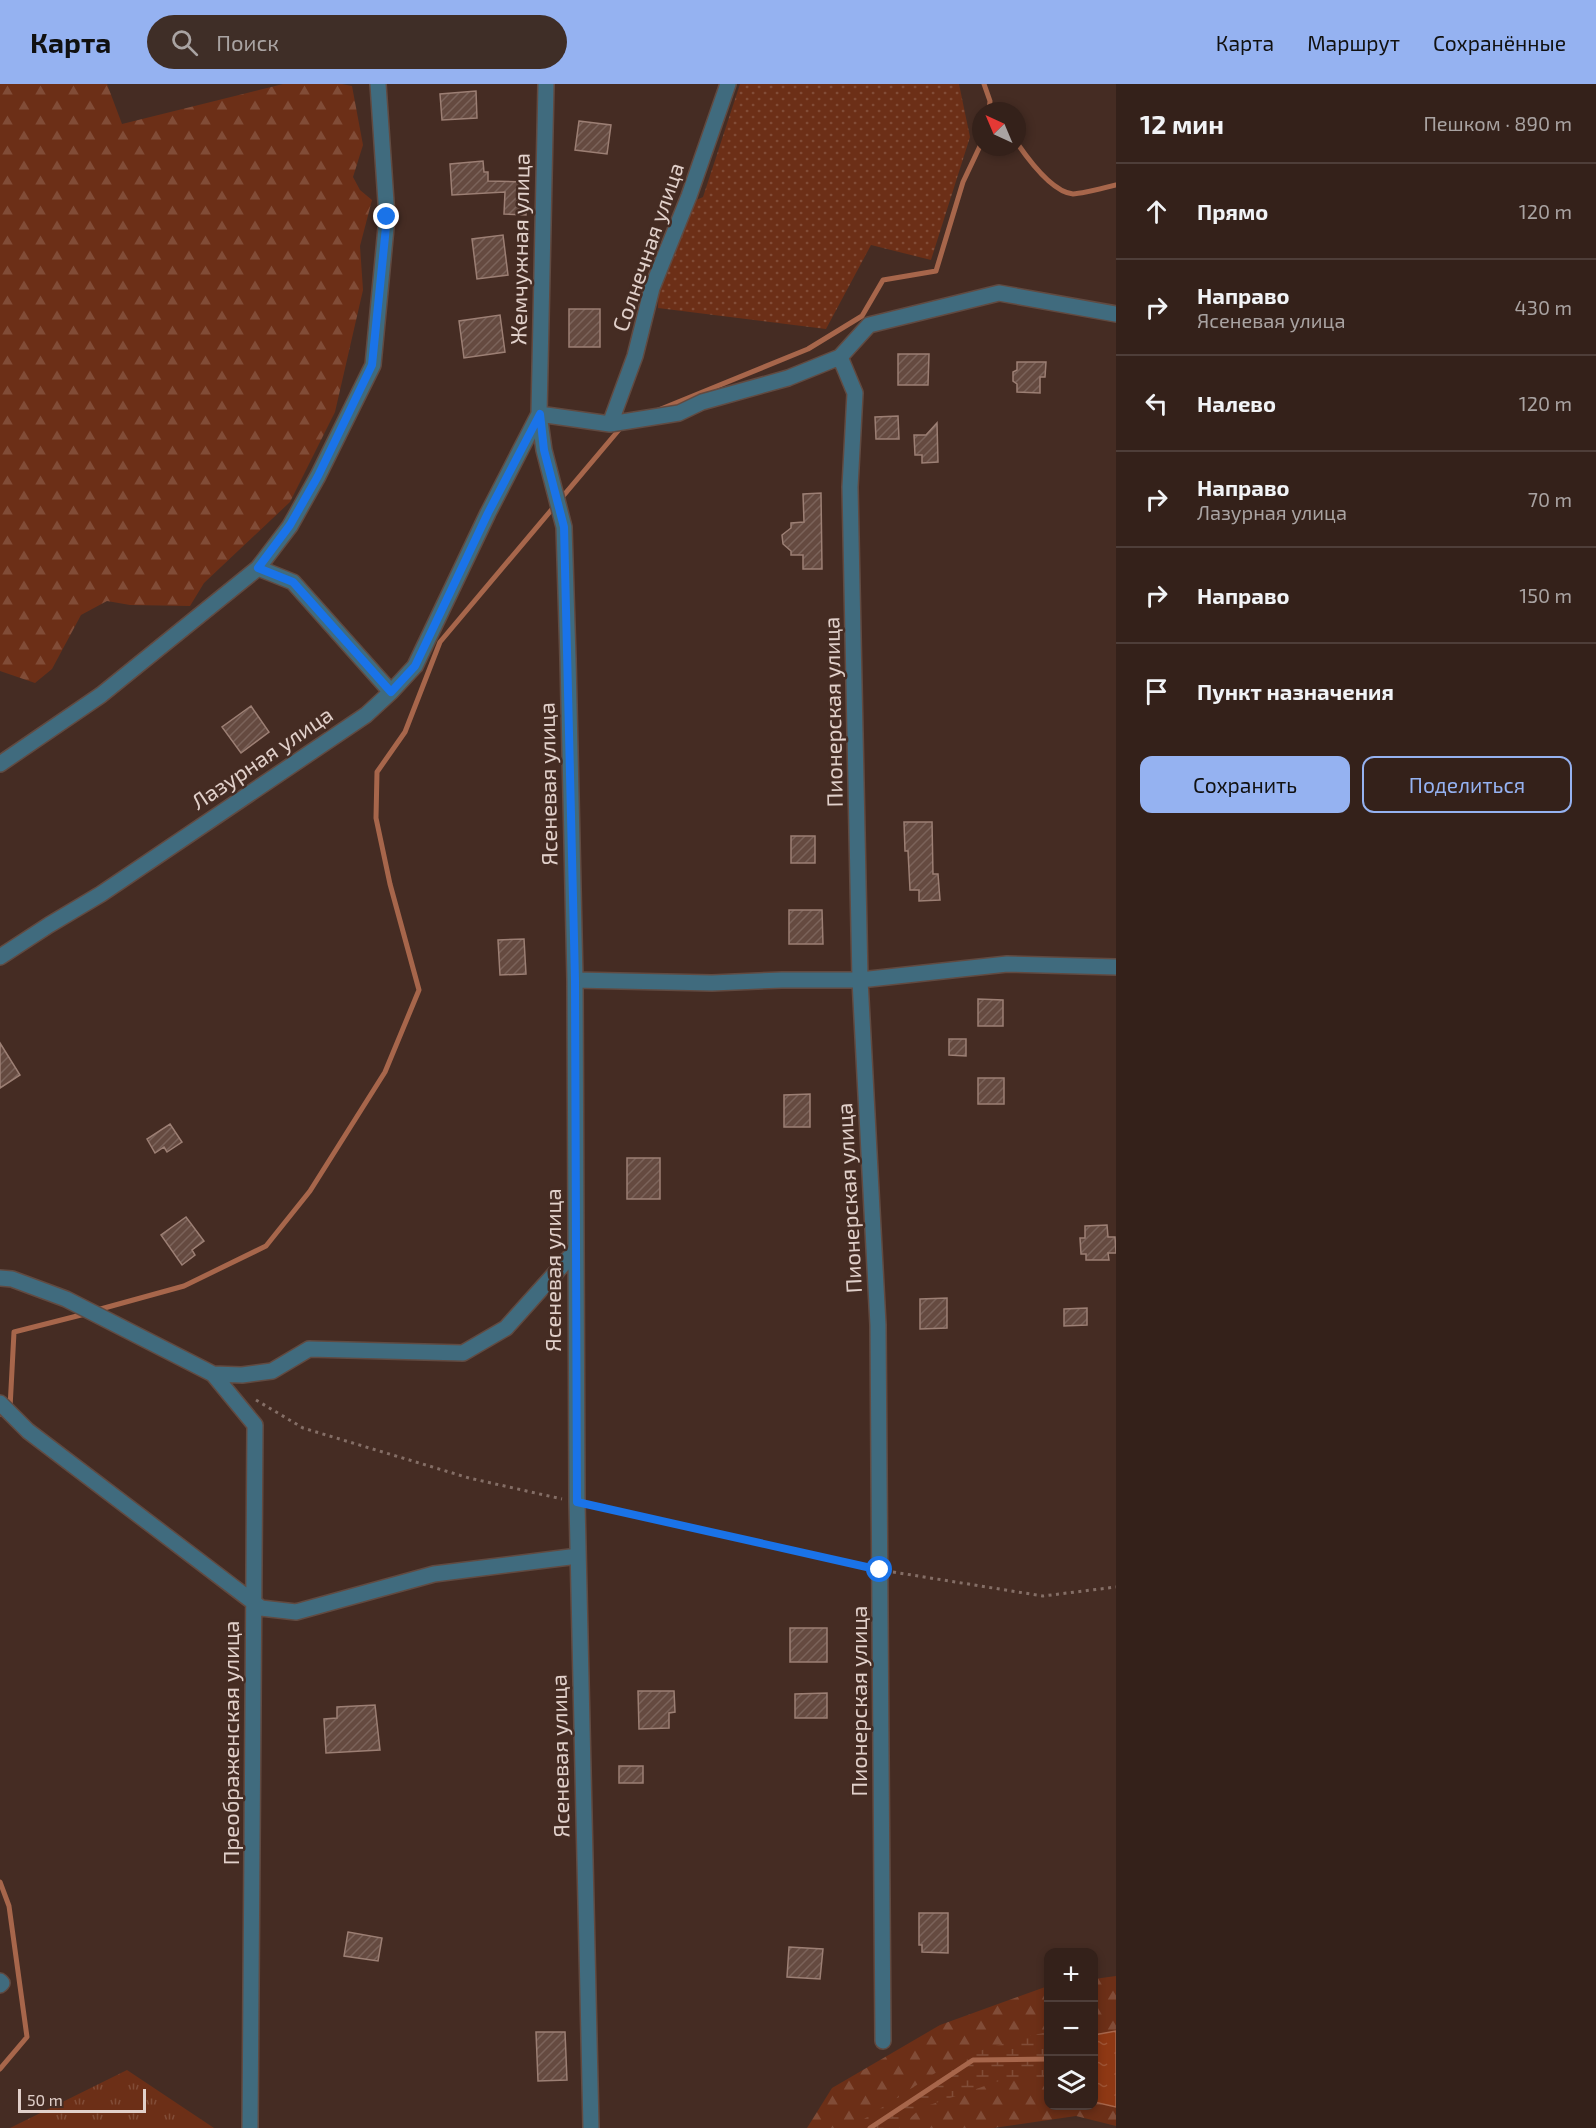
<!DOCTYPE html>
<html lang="ru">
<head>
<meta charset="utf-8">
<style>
	body { margin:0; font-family:"Exo 2",sans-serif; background:#3f2e27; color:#f1f3f6 }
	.controls { position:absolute; right:18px; bottom:18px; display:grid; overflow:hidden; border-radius:12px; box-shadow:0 3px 9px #0003 }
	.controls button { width:54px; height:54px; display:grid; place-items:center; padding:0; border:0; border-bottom:2px solid #4e3e39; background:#34211a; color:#f1f3f6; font:30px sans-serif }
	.compass { position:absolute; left:972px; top:18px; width:54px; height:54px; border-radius:50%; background:#34211a; box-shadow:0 3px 9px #0003; rotate:316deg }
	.scale { position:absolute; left:18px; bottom:15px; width:128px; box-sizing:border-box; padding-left:6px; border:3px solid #e1d0ca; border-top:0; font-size:16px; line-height:21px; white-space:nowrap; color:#e1d0ca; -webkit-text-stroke:4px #452c23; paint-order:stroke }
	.stop { position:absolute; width:18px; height:18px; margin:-14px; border:4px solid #1a73e8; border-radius:50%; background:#fff }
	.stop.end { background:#1a73e8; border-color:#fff; box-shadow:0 2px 6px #0008 }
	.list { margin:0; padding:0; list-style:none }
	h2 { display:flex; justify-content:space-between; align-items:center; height:78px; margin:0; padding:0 24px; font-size:26px }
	h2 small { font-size:20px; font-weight:400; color:#a9a3a2 }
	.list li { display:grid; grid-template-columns:39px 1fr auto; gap:18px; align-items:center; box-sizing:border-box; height:96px; padding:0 24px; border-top:2px solid #4e3e39 }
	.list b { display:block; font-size:22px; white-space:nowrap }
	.list p { margin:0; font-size:20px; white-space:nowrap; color:#a9a3a2 }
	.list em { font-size:20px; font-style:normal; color:#a9a3a2 }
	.actions { display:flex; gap:12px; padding:18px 24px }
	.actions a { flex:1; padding:14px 0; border:2px solid #95b2f1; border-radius:12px; text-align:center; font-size:21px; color:#95b2f1 }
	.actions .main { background:#95b2f1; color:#111 }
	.icon { flex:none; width:33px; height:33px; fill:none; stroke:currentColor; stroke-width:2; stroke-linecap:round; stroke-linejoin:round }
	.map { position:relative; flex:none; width:1116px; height:2044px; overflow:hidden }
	header { display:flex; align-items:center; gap:36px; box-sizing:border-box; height:84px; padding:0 30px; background:#95b2f1; color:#111 }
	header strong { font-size:28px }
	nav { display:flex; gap:33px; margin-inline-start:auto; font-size:21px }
	.search { width:420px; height:54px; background:#3f2e27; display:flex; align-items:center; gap:15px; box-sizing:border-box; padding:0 21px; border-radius:33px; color:#a9a3a2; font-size:22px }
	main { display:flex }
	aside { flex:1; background:#34211a }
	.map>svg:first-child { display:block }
	.grass { fill:url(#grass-tufts) }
	.forest { fill:url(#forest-firs) }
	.wetland { fill:url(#wetland-marsh) }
	.park { fill:url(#park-dots) }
	.water { fill:url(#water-ripples); stroke:#a7664b; stroke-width:1.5 }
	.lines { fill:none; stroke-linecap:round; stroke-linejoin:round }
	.stream { stroke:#a7664b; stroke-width:5 }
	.building { fill:url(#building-hatch); stroke:#9c7f74; stroke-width:1.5 }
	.minor-casing { stroke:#614a41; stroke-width:18 }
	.path { stroke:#846e66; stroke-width:3; stroke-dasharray:3 4.5; stroke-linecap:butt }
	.minor { stroke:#406b7e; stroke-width:15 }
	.route { stroke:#1a73e8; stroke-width:8 }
	.labels { text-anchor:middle; stroke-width:5; stroke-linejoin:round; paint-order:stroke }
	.street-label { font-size:22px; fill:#e1d0ca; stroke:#452c23 }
</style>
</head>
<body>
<header>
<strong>Карта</strong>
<div class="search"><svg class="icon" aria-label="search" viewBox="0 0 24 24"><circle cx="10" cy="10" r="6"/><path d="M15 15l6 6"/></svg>Поиск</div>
<nav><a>Карта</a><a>Маршрут</a><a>Сохранённые</a></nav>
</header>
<main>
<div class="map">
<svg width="1116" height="2044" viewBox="0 0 1116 2044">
	<defs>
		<pattern id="grass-tufts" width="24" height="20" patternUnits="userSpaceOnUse" patternTransform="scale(1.5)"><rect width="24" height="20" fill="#6c2f17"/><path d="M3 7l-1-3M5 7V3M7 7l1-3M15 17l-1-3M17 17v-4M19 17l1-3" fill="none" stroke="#814c37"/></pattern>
		<pattern id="forest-firs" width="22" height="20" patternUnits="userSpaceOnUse" patternTransform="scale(1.5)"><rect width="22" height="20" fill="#6c2f17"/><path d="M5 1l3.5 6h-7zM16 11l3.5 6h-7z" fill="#814c37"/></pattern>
		<pattern id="wetland-marsh" width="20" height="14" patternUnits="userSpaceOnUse" patternTransform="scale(1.5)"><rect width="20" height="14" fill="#6c2f17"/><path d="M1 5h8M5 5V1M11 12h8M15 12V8" fill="none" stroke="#814c37"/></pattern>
		<pattern id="park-dots" width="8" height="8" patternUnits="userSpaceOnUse" patternTransform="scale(1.5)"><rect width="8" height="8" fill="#6c2f17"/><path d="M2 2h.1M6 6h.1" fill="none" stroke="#814c37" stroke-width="1.8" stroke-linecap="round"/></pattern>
		<pattern id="water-ripples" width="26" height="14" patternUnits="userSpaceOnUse" patternTransform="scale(1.5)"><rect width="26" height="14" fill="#8e3814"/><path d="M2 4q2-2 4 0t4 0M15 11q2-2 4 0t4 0" fill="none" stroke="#9e5435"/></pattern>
		<pattern id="building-hatch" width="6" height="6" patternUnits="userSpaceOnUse" patternTransform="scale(1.5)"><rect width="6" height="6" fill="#654a40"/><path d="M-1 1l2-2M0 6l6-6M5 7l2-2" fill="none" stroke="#7b635a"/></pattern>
	</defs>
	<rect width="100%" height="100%" fill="#452c23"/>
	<path class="grass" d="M127 1986 214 2044H10Z"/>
	<path class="forest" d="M0 0H107L122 40 283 0H342L352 2 363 61 353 93 360 106 372 116 360 162 363 206 335 328 290 418 204 499 190 522 130 521 107 517 81 531 52 585 35 599 0 587Z
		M1116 1892V1947L1094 1951V1895Z
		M1048 1902V2022H1094V2018L1116 2023V2042L1076 2032 993 2044H807L832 2004 940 1941Z"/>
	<path class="wetland" d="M1048 1948V2001L1023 1994 1005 1995 921 2024 899 2044H855L864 2035 960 1973 1024 1953Z"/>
	<path class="park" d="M740 0H959L970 53 931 176 871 161 826 245 658 224 659 201 692 118 703 113Z"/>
	<path class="water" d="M1116 1947V2023L1094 2018V1951Z"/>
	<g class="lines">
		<path class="stream" d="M984 0 990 17 989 27
			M1017 59C1028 75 1052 108 1073 110 1079 110 1108 103 1116 101
			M656 327 808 265 862 232 883 196 936 187 963 98 981 60
			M97 1226 184 1202 266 1162 310 1107 385 988 419 906 390 800 376 734 377 688 405 648 440 558 623 341
			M0 1330 10 1324 14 1248 85 1230
			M0 1798 9 1822 27 1953 0 1985
			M870 2044 973 1976 1048 1975"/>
	</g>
	<path class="building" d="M476 7 477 34 442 36 440 10Z
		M579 37 611 41 607 70 575 66Z
		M483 77 484 88H488V97L527 98 526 131 504 130 505 108 452 111 450 80Z
		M503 151 508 191 477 195 472 155Z
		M569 225H600V263H569Z
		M500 231 505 268 464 274 459 237Z
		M898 270H929L928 301H898Z
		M1017 278H1046L1045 293H1040V309L1017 308V300L1013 297V288L1017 286Z
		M898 332 899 355H876L875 333Z
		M937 339 938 378 922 379V371H915L914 351H926Z
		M821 409 822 485H803V471H791V467L783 460 782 451 791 444V439L804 438 803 410Z
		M251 622 269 648 241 669 222 643Z
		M904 738H932L933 790H938L940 816 919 817V806H910L908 767H905Z
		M791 752H815V779H791Z
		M789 826H822L823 860H789Z
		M524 855 526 890 500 891 498 856Z
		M978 915 1003 916V942H978Z
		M949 955H966V972L949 971Z
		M0 959 20 991 0 1004Z
		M978 994H1004V1020H978Z
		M810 1010V1043H784V1011Z
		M170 1040 182 1058 167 1068 164 1063 155 1069 147 1055Z
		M627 1074H660V1115H627Z
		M186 1133 204 1157 192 1166 195 1171 182 1181 161 1151Z
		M1107 1141 1108 1153H1115L1116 1169H1108L1109 1176H1086V1170H1081L1080 1154H1085V1142Z
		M947 1214V1244L920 1245V1215Z
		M1087 1224V1241L1064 1242V1225Z
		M790 1544H827V1578H790Z
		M638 1607H674L675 1628 669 1629V1644L639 1645Z
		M827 1609V1634H795V1610Z
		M375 1621 380 1666 326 1669 324 1635 337 1634V1623Z
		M619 1682H643V1699H619Z
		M919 1829H948V1869L922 1868V1861H919Z
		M348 1848 382 1854 378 1877 344 1872Z
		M789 1863 823 1865 820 1895 787 1893Z
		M536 1948H565L567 1996 538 1997Z"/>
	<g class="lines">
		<defs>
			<path id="minor" d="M546 0 539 330 544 366 564 443 568 575 575 896 577 1418 591 2044
				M840 273 855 309 850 403 860 896 878 1241 883 1957
				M610 340 635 272 652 204 689 112 728 0
				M391 608 415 582 488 429 539 330 610 340 679 329 702 318 788 294 840 273 869 241 999 209 1116 230
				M0 680 101 611 258 484 290 442 318 392 373 281 387 133 378 0
				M0 873 49 841 101 810 366 631 391 608 293 498 258 484
				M575 896 712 899 782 896H860L1007 880 1116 883
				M0 1194 12 1195 66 1215 213 1290 242 1291 272 1287 309 1265 463 1269 506 1244 576 1166
				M213 1290 255 1341 250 2044
				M0 1319 28 1347 261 1524 296 1528 434 1490 578 1472
				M0 1897 2 1899 0 1901"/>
		</defs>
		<use href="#minor" class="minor-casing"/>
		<path class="path" d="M256 1316 303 1344 469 1394 562 1415
			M592 1421 863 1482
			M893 1488 1043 1512 1116 1503"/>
		<use href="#minor" class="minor"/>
	</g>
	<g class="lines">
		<path class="route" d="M387 133 372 281 318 392 290 441 258 484 293 498 391 608 415 582 488 429 540 330 544 366 564 443 575 896 577 1418 880 1486"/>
	</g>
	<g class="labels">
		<g class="street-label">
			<text transform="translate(648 163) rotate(-71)" y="8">Солнечная улица</text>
			<text transform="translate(520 165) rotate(-89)" y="8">Жемчужная улица</text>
			<text transform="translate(833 628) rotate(-91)" y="8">Пионерская улица</text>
			<text transform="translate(262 674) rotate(-34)" y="8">Лазурная улица</text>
			<text transform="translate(548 700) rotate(-91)" y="8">Ясеневая улица</text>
			<text transform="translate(849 1114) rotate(-93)" y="8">Пионерская улица</text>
			<text transform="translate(553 1186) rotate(-90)" y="8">Ясеневая улица</text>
			<text transform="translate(859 1617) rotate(-90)" y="8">Пионерская улица</text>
			<text transform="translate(231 1659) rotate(-90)" y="8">Преображенская улица</text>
			<text transform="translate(560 1672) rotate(-91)" y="8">Ясеневая улица</text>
		</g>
	</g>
</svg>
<div class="controls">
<button>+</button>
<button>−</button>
<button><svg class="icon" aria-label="layers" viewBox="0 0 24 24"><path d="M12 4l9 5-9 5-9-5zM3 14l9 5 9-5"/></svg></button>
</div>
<svg class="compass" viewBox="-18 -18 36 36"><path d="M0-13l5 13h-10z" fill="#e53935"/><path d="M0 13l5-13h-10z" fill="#a9a3a2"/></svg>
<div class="scale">50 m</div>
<div class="stop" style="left:880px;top:1486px"></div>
<div class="stop end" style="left:387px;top:133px"></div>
</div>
<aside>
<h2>12 мин<small>Пешком · 890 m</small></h2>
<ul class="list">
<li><svg class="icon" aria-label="ahead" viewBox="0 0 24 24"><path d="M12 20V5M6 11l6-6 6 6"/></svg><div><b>Прямо</b></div><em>120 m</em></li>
<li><svg class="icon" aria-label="right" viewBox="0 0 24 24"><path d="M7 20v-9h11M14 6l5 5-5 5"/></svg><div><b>Направо</b><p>Ясеневая улица</p></div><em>430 m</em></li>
<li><svg class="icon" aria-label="left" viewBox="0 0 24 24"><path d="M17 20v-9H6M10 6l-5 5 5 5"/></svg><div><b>Налево</b></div><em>120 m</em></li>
<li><svg class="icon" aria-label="right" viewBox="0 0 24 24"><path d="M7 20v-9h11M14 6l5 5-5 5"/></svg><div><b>Направо</b><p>Лазурная улица</p></div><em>70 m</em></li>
<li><svg class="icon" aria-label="right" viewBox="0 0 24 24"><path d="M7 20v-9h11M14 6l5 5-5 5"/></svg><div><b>Направо</b></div><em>150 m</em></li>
<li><svg class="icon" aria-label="arrive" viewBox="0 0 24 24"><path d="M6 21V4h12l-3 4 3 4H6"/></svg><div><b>Пункт назначения</b></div></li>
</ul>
<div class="actions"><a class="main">Сохранить</a><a>Поделиться</a></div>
</aside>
</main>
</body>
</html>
